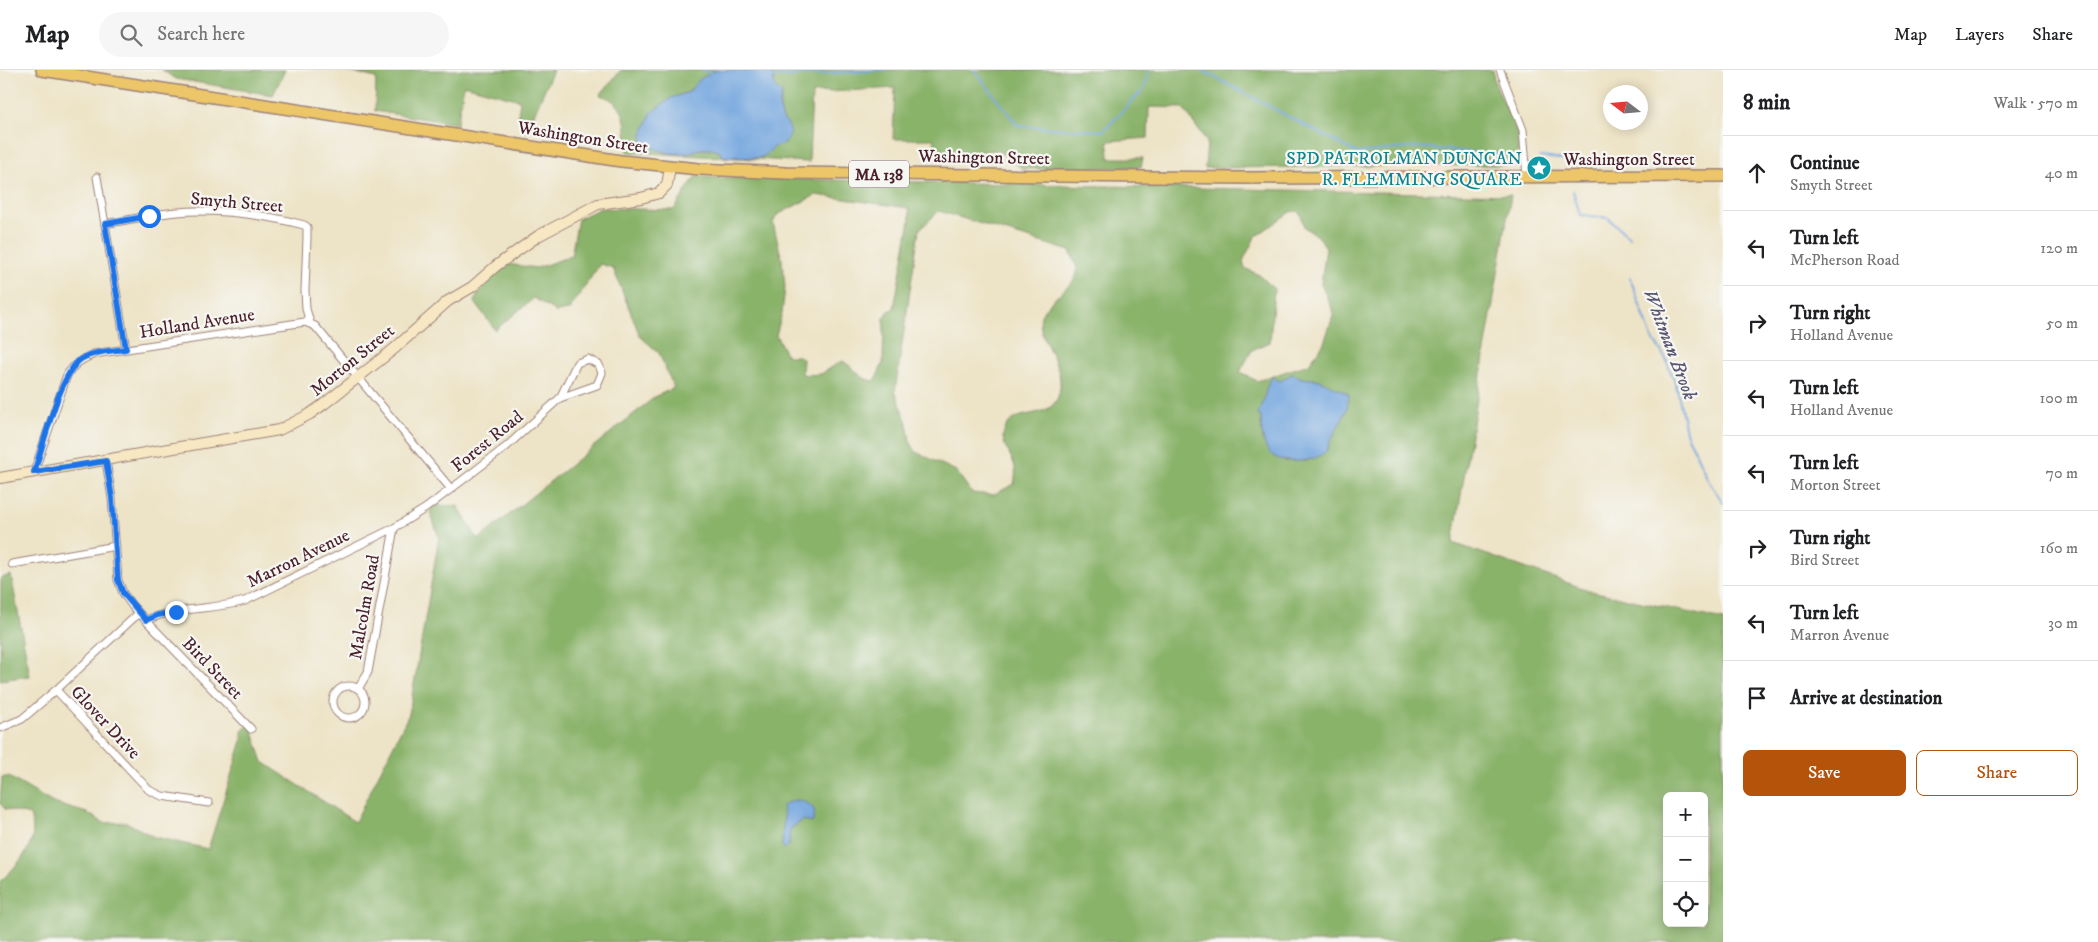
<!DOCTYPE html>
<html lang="en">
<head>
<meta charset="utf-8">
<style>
	body { margin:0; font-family:"IM FELL DW Pica",serif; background:#f6f6f6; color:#202124 }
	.controls { position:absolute; right:15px; bottom:15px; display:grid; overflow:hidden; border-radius:8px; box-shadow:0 2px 12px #0003 }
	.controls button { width:45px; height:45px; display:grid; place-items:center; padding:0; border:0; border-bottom:1px solid #e0e0e0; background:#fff; color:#202124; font:25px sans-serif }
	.compass { position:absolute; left:1603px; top:15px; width:45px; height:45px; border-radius:50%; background:#fff; box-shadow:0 2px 12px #0003; rotate:286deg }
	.stop { position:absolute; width:15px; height:15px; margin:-11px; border:4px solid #1a73e8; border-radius:50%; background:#fff }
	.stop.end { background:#1a73e8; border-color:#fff; box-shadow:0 1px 5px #0008 }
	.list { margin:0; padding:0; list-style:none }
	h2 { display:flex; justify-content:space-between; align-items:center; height:65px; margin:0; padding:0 20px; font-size:21px }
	h2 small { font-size:16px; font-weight:400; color:#757577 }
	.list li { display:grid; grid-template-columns:32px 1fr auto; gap:15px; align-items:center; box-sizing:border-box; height:75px; padding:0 20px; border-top:1px solid #e0e0e0 }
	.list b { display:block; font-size:19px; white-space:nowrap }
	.list p { margin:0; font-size:16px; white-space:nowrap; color:#757577 }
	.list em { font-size:16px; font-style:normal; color:#757577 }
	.actions { display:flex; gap:10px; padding:15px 20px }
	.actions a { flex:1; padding:11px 0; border:1px solid #b45309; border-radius:8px; text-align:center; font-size:18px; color:#b45309 }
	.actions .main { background:#b45309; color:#fff }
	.icon { flex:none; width:28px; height:28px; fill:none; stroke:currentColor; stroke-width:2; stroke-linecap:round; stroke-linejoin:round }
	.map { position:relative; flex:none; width:1723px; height:872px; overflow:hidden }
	header { display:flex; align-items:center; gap:30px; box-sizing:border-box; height:70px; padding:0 25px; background:#fff; border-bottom:1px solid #e0e0e0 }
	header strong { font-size:24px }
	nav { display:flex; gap:28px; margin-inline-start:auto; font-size:18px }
	.search { width:350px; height:45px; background:#f6f6f6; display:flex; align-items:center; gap:12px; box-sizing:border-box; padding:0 18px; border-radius:28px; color:#757577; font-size:19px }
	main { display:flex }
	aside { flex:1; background:#fff }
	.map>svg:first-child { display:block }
	.forest { fill:#8ab36a; stroke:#6a694a; fill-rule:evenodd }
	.water { fill:#72a5de; stroke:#5e6284 }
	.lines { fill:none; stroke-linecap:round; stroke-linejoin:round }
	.stream { stroke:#72a5de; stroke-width:2 }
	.street-casing { stroke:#9c8178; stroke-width:9 }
	.secondary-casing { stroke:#9c8178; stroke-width:12 }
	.primary-casing { stroke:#9c8178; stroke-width:14 }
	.street { stroke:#fff; stroke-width:7 }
	.secondary { stroke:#f7e8c3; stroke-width:10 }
	.primary { stroke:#ecc669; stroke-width:11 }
	.route { stroke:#1a73e8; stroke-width:6 }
	.labels { text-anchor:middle; stroke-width:4.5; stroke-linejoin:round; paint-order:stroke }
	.shield { fill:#f6f6f2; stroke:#7e6067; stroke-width:1 }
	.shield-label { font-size:16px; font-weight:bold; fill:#4a1f2b }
	.street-label { font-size:18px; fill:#4a1f2b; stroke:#f6f6f2 }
	.culture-label { font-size:18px; fill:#0d838f; stroke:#f6f6f2; text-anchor:end }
	.water-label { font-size:19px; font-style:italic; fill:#5a5573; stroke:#f6f6f2 }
</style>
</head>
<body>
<header>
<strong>Map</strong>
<div class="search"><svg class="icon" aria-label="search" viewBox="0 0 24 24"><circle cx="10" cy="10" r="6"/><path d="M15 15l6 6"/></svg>Search here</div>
<nav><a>Map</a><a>Layers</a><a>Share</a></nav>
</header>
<main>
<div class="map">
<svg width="1723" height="872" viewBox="0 0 1723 872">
	<rect width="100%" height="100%" fill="#f6f6f2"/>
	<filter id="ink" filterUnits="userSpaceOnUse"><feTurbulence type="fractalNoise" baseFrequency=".02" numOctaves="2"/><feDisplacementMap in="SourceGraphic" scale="10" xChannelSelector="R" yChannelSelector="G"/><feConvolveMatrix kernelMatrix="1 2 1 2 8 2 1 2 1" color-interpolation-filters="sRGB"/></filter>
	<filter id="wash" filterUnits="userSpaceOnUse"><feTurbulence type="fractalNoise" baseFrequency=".0096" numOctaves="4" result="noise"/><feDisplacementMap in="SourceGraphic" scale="20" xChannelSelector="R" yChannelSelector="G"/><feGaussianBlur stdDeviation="1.12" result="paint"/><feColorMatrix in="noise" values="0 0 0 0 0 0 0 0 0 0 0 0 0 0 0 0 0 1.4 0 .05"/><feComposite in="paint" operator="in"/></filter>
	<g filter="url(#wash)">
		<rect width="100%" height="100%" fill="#ede3c6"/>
		<path class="forest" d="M162 0H285L273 25 176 9Z
			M341 0H553L526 63 518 45 520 30 464 15 457 54 375 41 376 8Z
			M621 0H720L700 9 689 22 671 28 685 84C699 79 713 74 724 87H763L775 76 784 74 783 50 779 36 782 24 775 17 772 2 768 0H1493L1494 11 1520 69 1515 95 1205 98 1207 72 1183 38 1149 37 1148 68 1108 71 1109 88H1143L1141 97 1023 99 997 80 936 85 934 69H893L895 18 812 23 809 92 627 82C626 57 629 33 600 25Z
			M695 107 1511 125 1453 473 1591 521 1723 550V872H0V811C11 803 28 783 32 769 34 761 32 753 30 745L5 739 0 733 2 707H9L53 733 87 743 104 753 126 752 154 767 208 779 242 671V661L252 652 254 665 263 692 355 752 409 644 439 467 430 442 433 435 458 436 478 470 656 326 674 318 659 283 640 266 613 198 600 194 569 240 556 242 534 228 495 260 474 231 499 193 537 198 571 186 578 149 601 138 674 140ZM816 125 909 138 910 150 894 238 888 242 884 248 883 293 875 311C860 311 854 296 842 291L821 304 804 305 802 302 803 289 798 286H787L776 265 782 243 785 217 782 190 773 153 777 145ZM939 141 1070 181C1072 187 1076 193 1077 199 1080 214 1046 230 1041 246 1035 270 1069 296 1058 327 1049 351 1014 337 1005 359 998 373 1013 385 1015 398 1016 403 1015 409 1014 414L993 425 972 423 956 401 916 382 910 371 907 353 895 321 919 160ZM1297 141 1301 145 1304 157 1320 168 1326 178 1321 214 1334 243 1324 273 1309 294 1257 311 1240 302 1252 280 1270 272 1274 219 1261 206 1245 198 1243 191 1255 167 1290 142ZM1292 304 1302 308 1320 310 1330 370 1328 379 1306 391H1284L1263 371 1261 347 1257 344 1280 311ZM1667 726H1704V853H1667Z
			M11 505 30 606 0 610 1 508Z"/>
		<path class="water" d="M716 0H768L772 2 775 17 782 24 779 36 783 50C791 54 793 67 784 73 781 76 776 75 773 78 770 80 767 85 764 86 758 90 733 86 724 87L719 81 711 79H700L685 84 669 83 646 76 643 72 642 65 652 42 671 28 689 22 700 9Z
			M1292 304 1302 308 1320 310 1349 324C1348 330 1348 337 1345 343 1342 352 1335 360 1331 370 1329 374 1328 380 1324 383 1318 388 1306 391 1299 391 1266 393 1262 376 1261 347L1257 344C1266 334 1263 319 1272 307L1280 311Z
			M797 730C809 733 820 738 812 753L803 750 790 759 789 775 785 779 782 776 784 746 782 736 791 731Z"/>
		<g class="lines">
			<path class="stream" d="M703 0 713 4
				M974 0 1018 56 1103 61 1144 19 1149 0
				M1201 0 1357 83 1417 77 1513 86
				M771 7 886 0
				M1540 87 1569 90
				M1573 121 1580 145 1608 148 1629 167
				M1630 208 1652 268 1665 287 1677 318 1686 362 1709 412 1723 432"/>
		</g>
	</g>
	<g filter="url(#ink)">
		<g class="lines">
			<defs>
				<path id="street" d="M1500 0 1523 60 1527 107
					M97 107 126 279
					M105 154C135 149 166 141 197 141 233 141 270 146 304 155L307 157V168L305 220 306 239 310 252
					M106 391 112 428 118 510 123 523 133 537 251 659
					M34 402 67 305C74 294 82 289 94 284L305 252 315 256 451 419
					M12 494 116 476
					M139 543 56 620 149 720 162 726 209 733
					M146 550C177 537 212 540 245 531L394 458 426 438 506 377 560 328 577 293 588 289 599 295 602 303 597 315 560 328
					M333 632a16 16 0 1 1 32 0a16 16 0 1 1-32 0Z
					M358 619 368 602 394 458
					M0 658 22 649 56 620"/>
				<path id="secondary" d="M0 408 279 360 310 344 324 334 394 279 448 231 472 217 496 196 538 166 598 134 641 128 659 123 667 115 670 97"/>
				<path id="primary" d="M42 0 621 91 699 99 786 103 1243 108 1723 106"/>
			</defs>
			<use href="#street" class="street-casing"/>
			<use href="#secondary" class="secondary-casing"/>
			<use href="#primary" class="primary-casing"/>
			<use href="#street" class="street"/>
			<use href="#secondary" class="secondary"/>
			<use href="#primary" class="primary"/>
		</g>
	</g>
	<g class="lines" filter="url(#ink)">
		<path class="route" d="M149 146 105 154 126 279C112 281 94 281 81 289 60 303 43 377 34 402L106 391 112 428 118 510 123 523 146 550 158 545 176 542"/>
	</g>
	<defs>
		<symbol id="sight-disc" viewBox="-11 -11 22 22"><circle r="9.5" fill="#0f9aa8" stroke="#f6f6f2"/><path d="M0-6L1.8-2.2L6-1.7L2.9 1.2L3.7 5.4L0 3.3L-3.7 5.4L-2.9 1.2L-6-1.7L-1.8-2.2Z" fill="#fff"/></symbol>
	</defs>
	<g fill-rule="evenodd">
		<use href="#sight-disc" x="1525" y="84" width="28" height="28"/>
	</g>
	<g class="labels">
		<rect class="shield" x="849" y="90.5" width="60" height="27" rx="4"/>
		<g class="shield-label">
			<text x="879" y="110">MA 138</text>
		</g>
		<g class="street-label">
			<text transform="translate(583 67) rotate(9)" y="6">Washington Street</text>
			<text transform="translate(984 87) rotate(1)" y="6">Washington Street</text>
			<text x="1629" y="95">Washington Street</text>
			<text transform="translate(237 132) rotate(5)" y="6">Smyth Street</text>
			<text transform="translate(197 253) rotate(-9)" y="6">Holland Avenue</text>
			<text transform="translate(352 290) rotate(-39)" y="6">Morton Street</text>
			<text transform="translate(487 371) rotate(-39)" y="6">Forest Road</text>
			<text transform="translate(298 488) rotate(-26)" y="6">Marron Avenue</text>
			<text transform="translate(364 537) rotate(-80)" y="6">Malcolm Road</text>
			<text transform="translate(213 598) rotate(46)" y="6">Bird Street</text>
			<text transform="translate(106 652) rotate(47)" y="6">Glover Drive</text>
		</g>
		<g class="culture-label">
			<text x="1522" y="94">SPD PATROLMAN DUNCAN<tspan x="1522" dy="21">R. FLEMMING SQUARE</tspan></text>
		</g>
		<g class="water-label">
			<text transform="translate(1671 274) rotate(69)" y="7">Whitman Brook</text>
		</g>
	</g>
</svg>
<div class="controls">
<button>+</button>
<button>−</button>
<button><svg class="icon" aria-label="locate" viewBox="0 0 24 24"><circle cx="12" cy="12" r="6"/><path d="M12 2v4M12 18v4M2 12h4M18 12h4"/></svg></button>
</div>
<svg class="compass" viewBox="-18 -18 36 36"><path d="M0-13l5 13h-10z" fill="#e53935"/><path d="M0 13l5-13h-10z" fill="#757577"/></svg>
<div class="stop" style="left:149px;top:146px"></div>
<div class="stop end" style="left:176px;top:542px"></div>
</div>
<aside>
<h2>8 min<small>Walk · 570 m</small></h2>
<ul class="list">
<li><svg class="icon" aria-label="ahead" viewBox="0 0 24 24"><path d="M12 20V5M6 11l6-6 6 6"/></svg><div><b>Continue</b><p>Smyth Street</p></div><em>40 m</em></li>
<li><svg class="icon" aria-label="left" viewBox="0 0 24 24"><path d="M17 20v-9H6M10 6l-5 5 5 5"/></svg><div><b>Turn left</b><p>McPherson Road</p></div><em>120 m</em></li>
<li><svg class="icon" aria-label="right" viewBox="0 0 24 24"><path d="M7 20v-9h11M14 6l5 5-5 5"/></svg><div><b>Turn right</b><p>Holland Avenue</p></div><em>50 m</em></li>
<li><svg class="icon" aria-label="left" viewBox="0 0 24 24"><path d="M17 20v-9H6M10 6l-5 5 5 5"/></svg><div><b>Turn left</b><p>Holland Avenue</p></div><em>100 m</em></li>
<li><svg class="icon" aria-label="left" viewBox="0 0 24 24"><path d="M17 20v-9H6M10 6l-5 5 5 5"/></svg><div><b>Turn left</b><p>Morton Street</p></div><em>70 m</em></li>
<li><svg class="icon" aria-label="right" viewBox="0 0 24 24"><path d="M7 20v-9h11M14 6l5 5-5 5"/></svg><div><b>Turn right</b><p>Bird Street</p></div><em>160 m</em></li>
<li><svg class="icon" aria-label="left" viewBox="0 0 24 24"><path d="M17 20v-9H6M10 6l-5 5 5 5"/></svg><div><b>Turn left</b><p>Marron Avenue</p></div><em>30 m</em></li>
<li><svg class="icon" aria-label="arrive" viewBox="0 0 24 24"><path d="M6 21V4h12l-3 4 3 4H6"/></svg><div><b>Arrive at destination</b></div></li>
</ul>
<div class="actions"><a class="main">Save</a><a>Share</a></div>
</aside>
</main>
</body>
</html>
